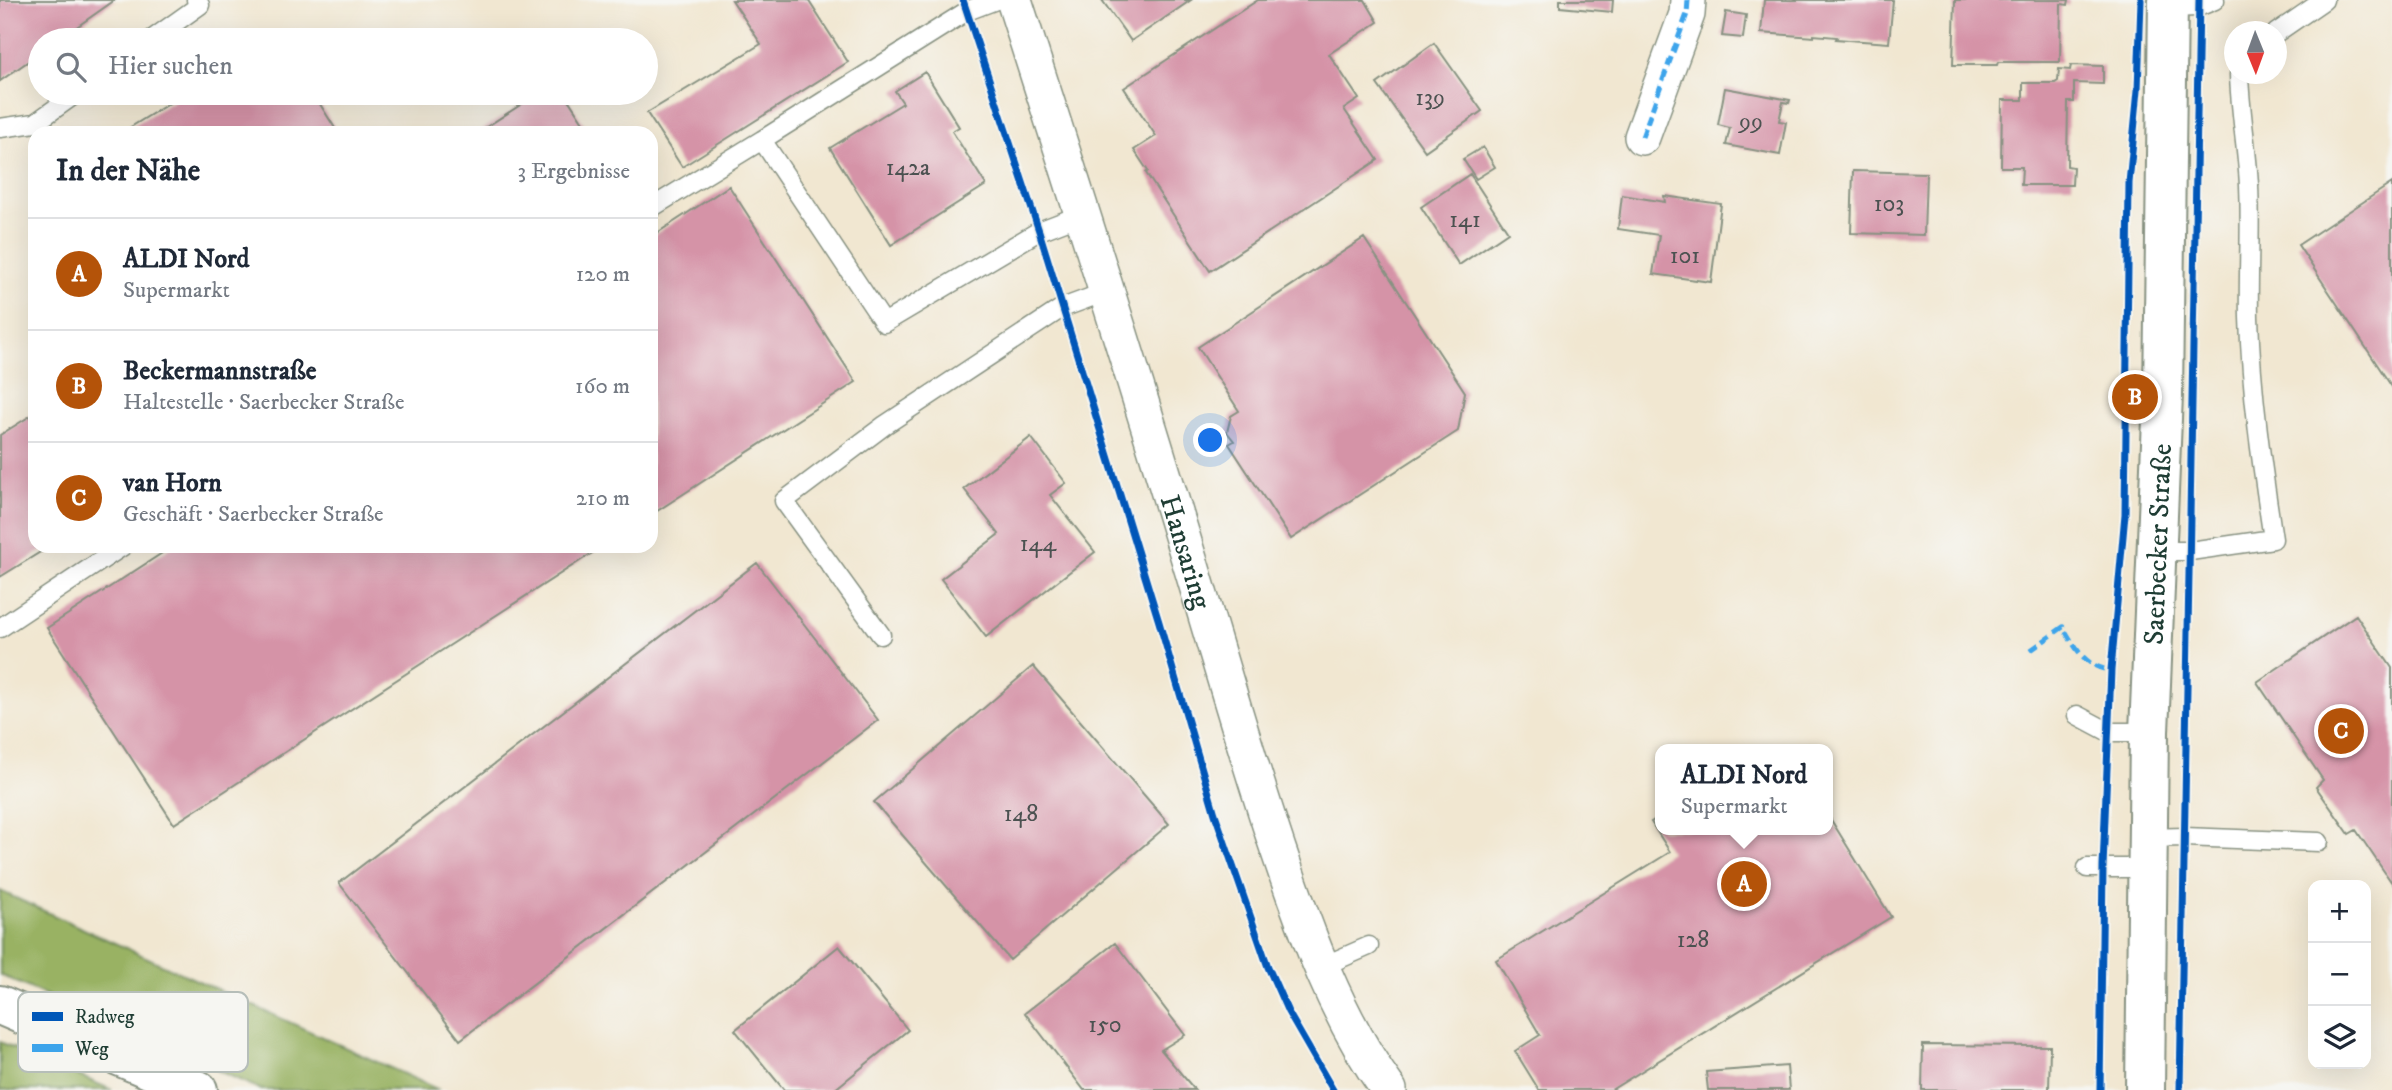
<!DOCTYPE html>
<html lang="de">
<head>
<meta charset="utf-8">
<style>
	body { margin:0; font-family:"IM FELL DW Pica",serif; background:#f2f2f3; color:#1f2937 }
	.controls { position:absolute; right:21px; bottom:21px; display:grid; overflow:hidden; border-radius:14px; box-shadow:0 7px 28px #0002 }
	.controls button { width:63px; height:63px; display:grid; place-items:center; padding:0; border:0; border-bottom:2px solid #e0e1e3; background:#fff; color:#1f2937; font:35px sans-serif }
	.compass { position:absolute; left:2224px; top:21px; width:63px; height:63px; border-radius:50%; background:#fff; box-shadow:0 7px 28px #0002; rotate:179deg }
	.you { position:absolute; left:1211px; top:441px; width:24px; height:24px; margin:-18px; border:5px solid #fff; border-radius:50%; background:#1a73e8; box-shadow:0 0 0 10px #1a73e833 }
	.badge { display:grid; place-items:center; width:46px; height:46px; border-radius:50%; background:#b45309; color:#fff; font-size:23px; font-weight:700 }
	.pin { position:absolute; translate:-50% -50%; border:4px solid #fff; box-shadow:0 2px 7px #0006 }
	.popup { position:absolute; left:1655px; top:744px; width:178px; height:91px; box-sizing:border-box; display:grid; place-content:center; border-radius:14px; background:#fff; filter:drop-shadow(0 2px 5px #0005); font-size:23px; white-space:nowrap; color:#747a83 }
	.popup b { font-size:26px; color:#1f2937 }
	.popup::after { content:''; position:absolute; left:50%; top:100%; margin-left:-14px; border:14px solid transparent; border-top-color:#fff }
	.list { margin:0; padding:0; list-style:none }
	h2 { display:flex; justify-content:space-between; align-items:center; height:91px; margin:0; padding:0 28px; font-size:30px }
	h2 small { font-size:23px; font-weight:400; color:#747a83 }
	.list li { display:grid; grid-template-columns:46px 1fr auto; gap:21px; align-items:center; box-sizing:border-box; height:112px; padding:0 28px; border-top:2px solid #e0e1e3 }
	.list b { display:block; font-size:26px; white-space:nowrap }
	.list p { margin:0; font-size:23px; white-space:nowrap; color:#747a83 }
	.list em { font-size:23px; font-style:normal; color:#747a83 }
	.icon { flex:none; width:38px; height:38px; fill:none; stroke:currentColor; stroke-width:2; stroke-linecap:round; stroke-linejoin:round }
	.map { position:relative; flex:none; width:2392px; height:1090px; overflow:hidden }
	.search { position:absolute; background:#fff; box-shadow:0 7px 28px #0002; left:28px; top:28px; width:630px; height:77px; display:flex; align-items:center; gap:18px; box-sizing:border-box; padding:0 24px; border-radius:38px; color:#747a83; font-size:26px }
	.panel { position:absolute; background:#fff; box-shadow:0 7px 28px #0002; left:28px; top:126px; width:630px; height:427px; border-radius:21px }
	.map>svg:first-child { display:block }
	.forest { fill:#99b263; stroke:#5c784c; stroke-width:2 }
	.building { fill:#d593a7 }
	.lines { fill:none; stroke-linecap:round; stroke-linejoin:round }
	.lane-casing { stroke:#889282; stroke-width:21 }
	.street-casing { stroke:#889282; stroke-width:38 }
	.secondary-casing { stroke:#889282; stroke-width:42 }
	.primary-casing { stroke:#889282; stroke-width:42 }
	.lane { stroke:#fff; stroke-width:18 }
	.street { stroke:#fff; stroke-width:35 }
	.secondary { stroke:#fff; stroke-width:38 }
	.primary { stroke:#fff; stroke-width:38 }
	.quiet { stroke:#3da4eb; stroke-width:5; stroke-dasharray:10 5; stroke-linecap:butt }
	.cycleway-casing { stroke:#f6f6f2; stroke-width:11 }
	.cycleway { stroke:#0057b8; stroke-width:7 }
	.labels { text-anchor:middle; stroke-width:6; stroke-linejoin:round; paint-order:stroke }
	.number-label { font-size:24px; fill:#4c5251 }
	.street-label { font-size:28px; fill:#1f3d34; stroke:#f6f6f2 }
	.key { fill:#f6f6f2; stroke:#b6beb9; stroke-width:2 }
	.key-label { font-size:19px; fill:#1f3d34 }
</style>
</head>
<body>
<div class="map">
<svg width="2392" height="1090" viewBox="0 0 2392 1090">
	<rect width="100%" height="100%" fill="#f6f6f2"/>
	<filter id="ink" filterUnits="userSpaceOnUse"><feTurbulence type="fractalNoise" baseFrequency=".0143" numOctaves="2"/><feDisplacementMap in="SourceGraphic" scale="14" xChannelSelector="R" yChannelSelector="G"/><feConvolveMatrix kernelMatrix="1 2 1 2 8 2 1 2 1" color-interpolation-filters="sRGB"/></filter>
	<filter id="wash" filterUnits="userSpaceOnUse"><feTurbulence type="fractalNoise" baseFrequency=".00686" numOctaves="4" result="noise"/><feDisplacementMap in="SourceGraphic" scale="28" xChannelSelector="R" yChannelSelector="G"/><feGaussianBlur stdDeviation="1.57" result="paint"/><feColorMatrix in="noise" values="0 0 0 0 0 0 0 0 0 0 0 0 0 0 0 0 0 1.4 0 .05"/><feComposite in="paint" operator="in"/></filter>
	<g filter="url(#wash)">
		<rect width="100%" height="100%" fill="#f1e7d1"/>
		<path class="forest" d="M0 891 439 1090H262L0 975Z
			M0 1042 112 1090H0Z"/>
		<g id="blocks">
			<path class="building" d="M0 0H115L58 40H40V53L0 81Z
				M732 0H808L848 62 682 167 647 113 761 44Z
				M1102 0H1191L1131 41Z
				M1258 0H1365L1378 22 1329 54 1359 99 1344 109 1378 160 1210 271 1146 173 1148 171 1134 150 1156 136 1124 88Z
				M1560 0H1613L1612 12 1560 7Z
				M1764 0H1893L1889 43 1836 39 1837 37 1814 35V37L1761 33Z
				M1955 0H2069L2068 5 2061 4 2060 62H1998L1997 65H1953Z
				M1726 12 1746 15 1743 38 1722 36Z
				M1434 43 1482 111 1425 151 1377 84Z
				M2071 65 2103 66V84L2074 83V102H2068L2067 166 2073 167 2072 185H2021L2022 167H2001L2002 100H2023V83H2055L2058 81 2059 69 2070 70Z
				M925 72 959 127 952 131 986 185 891 245 830 148 903 103 895 91Z
				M1725 88 1790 100 1789 103 1783 102 1779 121 1786 122 1780 155 1726 145 1730 128 1718 125Z
				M186 93H313L338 133H121Z
				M539 93H564L590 133H477Z
				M1483 147 1495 167 1476 179 1463 159Z
				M1853 171 1926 173 1924 235 1851 233Z
				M1470 174 1508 232 1459 265 1421 207Z
				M2392 183V387L2298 245Z
				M729 186 856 382 651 515V237Z
				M1622 195 1665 202 1664 196 1721 204 1711 282 1653 274 1659 235 1618 229Z
				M1364 238 1465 392 1458 431 1291 539 1229 444 1234 441 1227 432 1231 416 1239 411 1198 347Z
				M35 413V546H50L0 577V435Z
				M1031 437 1066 483 1050 495 1095 552 986 637 941 579 999 534 964 489Z
				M173 546H603L174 824 47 628Z
				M757 563 878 720 460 1040 339 883Z
				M2356 615 2392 668V883L2356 830 2349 834 2316 787 2323 780 2257 682Z
				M1033 666 1169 824 1010 960 874 802Z
				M1828 815 1891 917 1611 1090H1539L1515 1051 1540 1035 1496 960 1670 852 1651 822 1660 816V830H1828Z
				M1115 943 1185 1035 1161 1050 1195 1090H1084L1025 1013Z
				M839 946 908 1030 834 1090H784L735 1030Z
				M1923 1045 2050 1046 2049 1090H1922Z
				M1787 1066 1789 1090H1708L1706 1072Z"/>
		</g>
	</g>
	<g filter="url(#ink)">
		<use href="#blocks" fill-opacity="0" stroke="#889282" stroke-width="2"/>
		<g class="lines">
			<defs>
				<path id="lane" d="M996 0 967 11 762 140 884 323 1039 231 1083 214
					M2168 8 2198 7 2215 0
					M2276 33 2324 0
					M151 40 200 5 196 0
					M0 128 35 123 77 93
					M651 208 762 140
					M2157 551H2190L2273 539C2262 466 2251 392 2249 317 2248 273 2251 229 2249 185 2247 147 2240 111 2239 74
					M0 628 123 546
					M881 635 784 501 885 425 1062 308 1108 291
					M2077 715 2109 732H2149
					M2148 838 2184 837 2319 842
					M2087 868H2148
					M1321 967 1369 946"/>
				<g id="street">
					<path id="s1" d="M1014 0C1078 199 1141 398 1201 599 1226 682 1250 766 1278 849 1306 932 1337 1019 1389 1090"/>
					<path d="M1642 137 1687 14 1688 0"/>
				</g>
				<g id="secondary">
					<path id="s2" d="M2145 1090 2149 732 2163 395 2168 0"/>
				</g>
				<path id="primary" d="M0 1005 198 1090"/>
			</defs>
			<use href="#lane" class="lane-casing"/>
			<use href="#street" class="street-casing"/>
			<use href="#secondary" class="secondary-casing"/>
			<use href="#primary" class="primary-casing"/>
			<use href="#lane" class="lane"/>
			<use href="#street" class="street"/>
			<use href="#secondary" class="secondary"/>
			<use href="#primary" class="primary"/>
			<path class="quiet" d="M1642 137 1687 14 1688 0
				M2031 650 2063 627C2075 647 2085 668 2111 670"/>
			<defs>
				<path id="cycleway" d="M963 0 1039 231 1159 622 1215 814 1268 967 1288 1012 1333 1090
					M2100 1090 2103 867 2111 670 2125 514 2129 183 2138 90 2141 0
					M2180 1090 2199 0"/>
			</defs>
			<use href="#cycleway" class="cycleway-casing"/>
			<use href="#cycleway" class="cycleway"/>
		</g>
	</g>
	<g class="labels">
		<g class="number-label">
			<text x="1430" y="105">139</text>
			<text x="1751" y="129">99</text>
			<text x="908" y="175">142a</text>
			<text x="1889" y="211">103</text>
			<text x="1465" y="227">141</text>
			<text x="1685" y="263">101</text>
			<text x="1038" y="551">144</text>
			<text x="1021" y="821">148</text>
			<text x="1693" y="947">128</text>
			<text x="1105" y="1032">150</text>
		</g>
		<g class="street-label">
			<text dy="10" stroke="none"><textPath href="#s2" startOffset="546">Saerbecker Straße</textPath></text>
			<text dy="10" stroke="none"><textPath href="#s1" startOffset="578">Hansaring</textPath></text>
		</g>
	</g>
	<rect x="18" y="992" width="230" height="80" rx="10" class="key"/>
	<rect x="32" y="1012" width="31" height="9" fill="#0057b8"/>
	<rect x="32" y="1044" width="31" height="8" fill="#3da4eb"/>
	<g class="key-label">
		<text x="75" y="1023">Radweg</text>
		<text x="75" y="1055">Weg</text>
	</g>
</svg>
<div class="controls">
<button>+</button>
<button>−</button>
<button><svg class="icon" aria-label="layers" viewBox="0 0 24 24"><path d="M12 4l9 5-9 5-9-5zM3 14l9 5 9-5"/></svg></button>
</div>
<svg class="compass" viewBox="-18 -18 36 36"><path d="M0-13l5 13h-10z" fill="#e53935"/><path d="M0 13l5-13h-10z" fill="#747a83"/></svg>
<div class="you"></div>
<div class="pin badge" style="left:1744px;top:884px">A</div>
<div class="popup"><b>ALDI Nord</b>Supermarkt</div>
<div class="pin badge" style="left:2135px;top:397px">B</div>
<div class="pin badge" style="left:2341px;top:731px">C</div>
<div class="search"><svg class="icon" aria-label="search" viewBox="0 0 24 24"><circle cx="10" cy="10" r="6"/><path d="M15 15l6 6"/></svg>Hier suchen</div>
<section class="panel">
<h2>In der Nähe<small>3 Ergebnisse</small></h2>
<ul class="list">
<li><span class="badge">A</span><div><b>ALDI Nord</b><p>Supermarkt</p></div><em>120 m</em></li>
<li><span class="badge">B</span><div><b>Beckermannstraße</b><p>Haltestelle · Saerbecker Straße</p></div><em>160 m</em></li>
<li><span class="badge">C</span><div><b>van Horn</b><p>Geschäft · Saerbecker Straße</p></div><em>210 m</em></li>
</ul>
</section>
</div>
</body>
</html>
